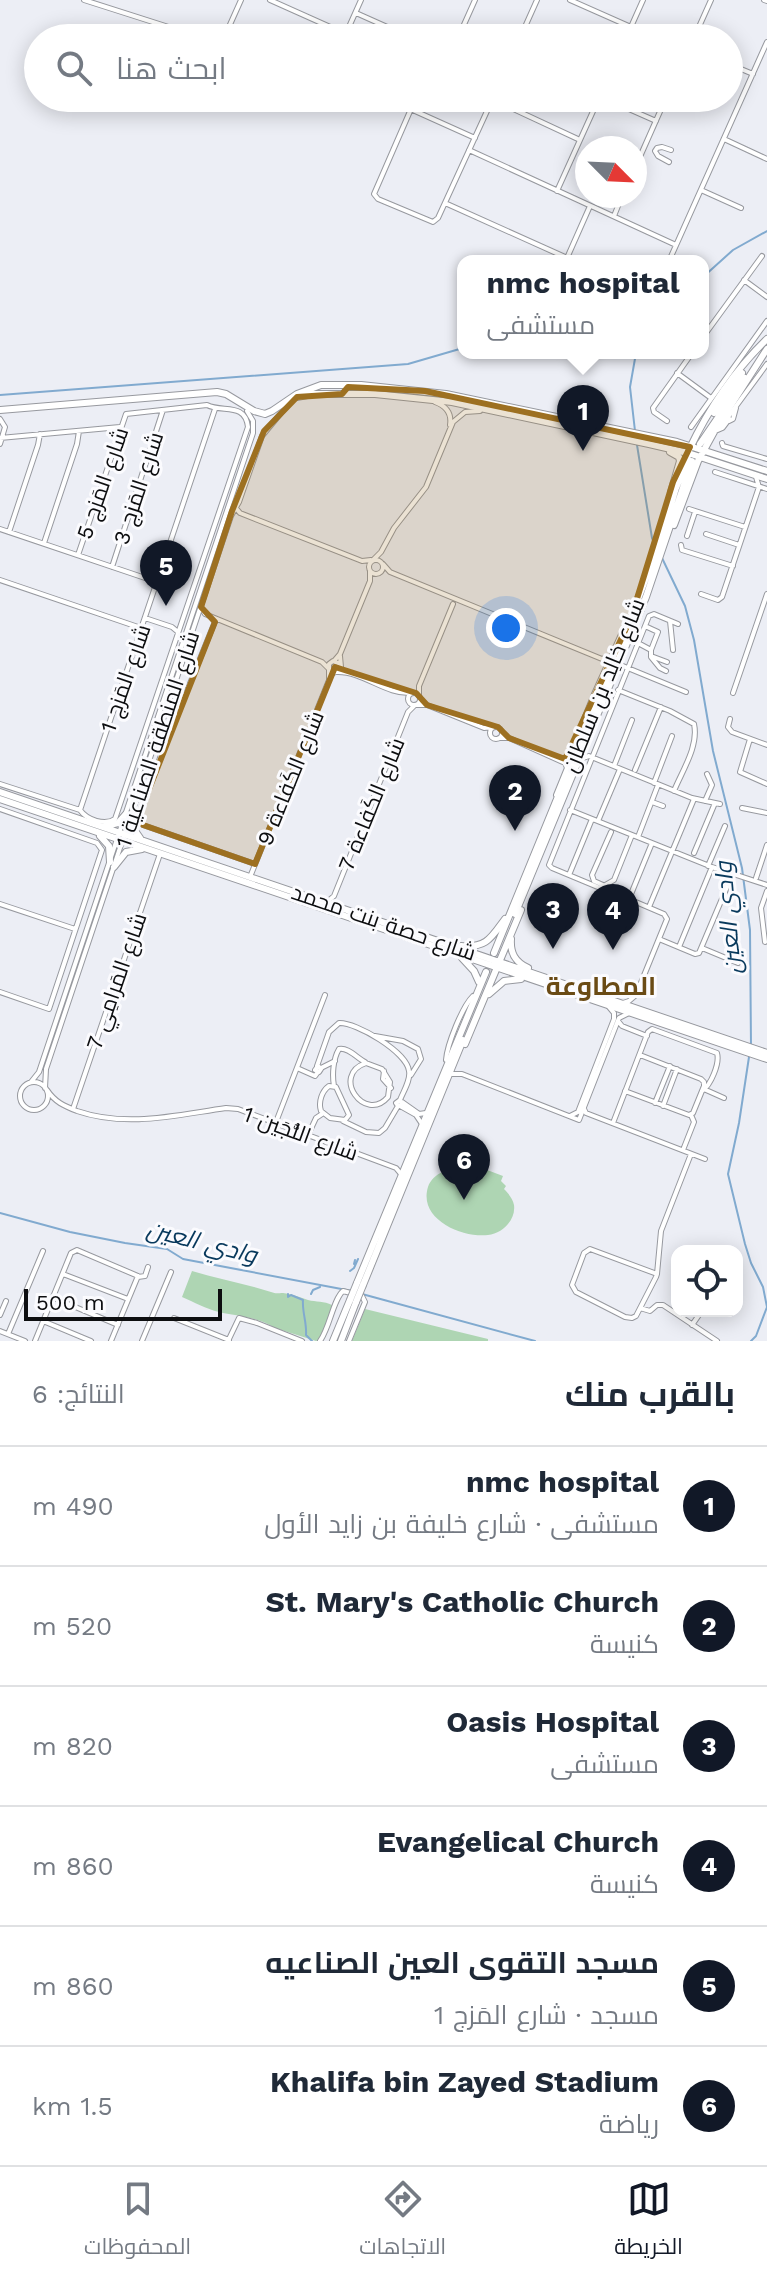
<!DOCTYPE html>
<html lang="ar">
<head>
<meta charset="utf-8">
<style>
	body { margin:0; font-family:"Work Sans",Cairo,sans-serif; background:#f2f2f3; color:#1f2937; direction:rtl }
	.controls { position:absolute; right:24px; bottom:24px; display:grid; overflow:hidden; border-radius:16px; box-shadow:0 4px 20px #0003 }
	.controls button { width:72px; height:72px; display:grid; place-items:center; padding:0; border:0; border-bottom:2px solid #e0e1e3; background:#fff; color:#1f2937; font:40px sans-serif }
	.compass { position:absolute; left:575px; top:136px; width:72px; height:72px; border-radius:50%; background:#fff; box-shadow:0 4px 20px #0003; rotate:114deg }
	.scale { position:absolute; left:24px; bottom:20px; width:198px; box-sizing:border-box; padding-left:8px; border:4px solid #0d0e10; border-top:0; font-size:22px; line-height:28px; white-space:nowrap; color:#0d0e10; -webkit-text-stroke:6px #fbfbfe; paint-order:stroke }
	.you { position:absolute; left:506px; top:628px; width:28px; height:28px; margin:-20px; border:6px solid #fff; border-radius:50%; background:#1a73e8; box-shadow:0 0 0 12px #1a73e833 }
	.badge { display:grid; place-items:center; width:52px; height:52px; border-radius:50%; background:#111827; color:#fff; font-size:26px; font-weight:700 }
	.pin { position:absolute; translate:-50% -66px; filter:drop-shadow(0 2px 4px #0008) }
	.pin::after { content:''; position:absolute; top:42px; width:28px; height:24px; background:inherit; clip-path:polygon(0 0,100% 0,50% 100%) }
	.popup { position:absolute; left:457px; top:255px; width:252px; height:104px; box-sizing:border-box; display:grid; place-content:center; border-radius:16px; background:#fff; filter:drop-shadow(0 2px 6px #0005); font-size:26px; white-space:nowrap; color:#747a83 }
	.popup b { font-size:30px; color:#1f2937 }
	.popup::after { content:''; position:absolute; left:50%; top:100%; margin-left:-16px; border:16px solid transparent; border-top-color:#fff }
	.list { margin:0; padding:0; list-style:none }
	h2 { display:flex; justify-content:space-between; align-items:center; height:104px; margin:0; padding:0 32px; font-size:34px }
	h2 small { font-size:26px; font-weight:400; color:#747a83 }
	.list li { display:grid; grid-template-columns:52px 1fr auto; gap:24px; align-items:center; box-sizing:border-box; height:120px; padding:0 32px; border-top:2px solid #e0e1e3 }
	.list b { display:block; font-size:30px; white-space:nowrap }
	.list p { margin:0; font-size:26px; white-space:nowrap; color:#747a83 }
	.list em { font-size:26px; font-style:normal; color:#747a83 }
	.icon { flex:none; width:44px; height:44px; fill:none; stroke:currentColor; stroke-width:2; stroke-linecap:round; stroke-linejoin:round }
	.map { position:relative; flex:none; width:767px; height:1341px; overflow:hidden; direction:ltr }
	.search { position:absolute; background:#fff; box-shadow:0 4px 20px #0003; left:24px; right:24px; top:24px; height:88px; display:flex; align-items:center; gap:20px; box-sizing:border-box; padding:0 28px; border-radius:44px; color:#747a83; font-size:30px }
	.sheet { height:824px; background:#fff }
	nav { display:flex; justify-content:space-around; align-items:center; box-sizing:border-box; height:112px; border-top:2px solid #e0e1e3; background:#fff; font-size:22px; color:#747a83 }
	nav a { display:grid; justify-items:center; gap:4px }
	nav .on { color:#111827 }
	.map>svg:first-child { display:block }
	.green { fill:#aed5b3 }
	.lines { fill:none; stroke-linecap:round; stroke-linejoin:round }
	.stream { stroke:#81aacf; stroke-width:2 }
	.major-tunnel { stroke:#cbccd3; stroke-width:6; stroke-dasharray:6 3; stroke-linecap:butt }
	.minor-casing { stroke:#97999f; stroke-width:6 }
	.major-casing { stroke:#97999f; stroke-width:8 }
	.minor { stroke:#fff; stroke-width:4 }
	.major { stroke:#fff; stroke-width:6 }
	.major-bridge-casing { stroke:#97999f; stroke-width:8; stroke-linecap:butt }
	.major-bridge { stroke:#fff; stroke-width:6 }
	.marked { fill:#9d7021; fill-opacity:0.2; stroke:#9d7021; stroke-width:6; stroke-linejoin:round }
	.labels { text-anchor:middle; stroke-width:6; stroke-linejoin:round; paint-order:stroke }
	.street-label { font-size:22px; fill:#0d0e10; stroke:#fbfbfe }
	.water-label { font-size:24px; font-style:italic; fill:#08395c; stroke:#fbfbfe }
	.quarter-label { font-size:26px; font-weight:bold; fill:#6a4b15; stroke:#fbfbfe }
</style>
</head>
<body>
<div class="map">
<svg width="767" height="1341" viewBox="0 0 767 1341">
	<rect width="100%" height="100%" fill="#eceef5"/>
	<path class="green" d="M466 1162 503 1176 501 1181 506 1186 504 1189C508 1193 513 1199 514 1205 516 1220 502 1234 488 1235 462 1238 418 1219 428 1187 433 1172 451 1168 464 1167Z
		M192 1271C218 1279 246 1284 271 1292 276 1294 278 1293 283 1293 292 1294 299 1297 308 1300 316 1302 324 1301 332 1305V1309L319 1340 316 1341 275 1328C260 1317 235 1316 219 1312 206 1309 194 1302 182 1297Z
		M365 1309 488 1339V1341H352Z"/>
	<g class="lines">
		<path class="stream" d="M703 277 733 250 767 231
			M0 395 408 364 463 348
			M635 431 630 387 636 353
			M637 445 652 538 655 545
			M662 558 685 606 694 640 713 751 742 868 750 930 751 1047
			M749 1057 739 1123 728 1174 745 1244 751 1263 763 1287 767 1307 756 1336 751 1341
			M0 1213 70 1232 125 1243 167 1249 183 1259 352 1291
			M354 1264 355 1260
			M350 1271 354 1268 358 1259
			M288 1294V1297L291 1295 303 1300C302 1312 307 1323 306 1335L312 1341
			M311 1294 313 1290 320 1287
			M362 1294 535 1341"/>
		<path class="major-tunnel" d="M490 973 498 954"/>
		<defs>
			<path id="minor" d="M84 0 203 38
				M270 0 346 34
				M570 0 631 27
				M764 0 767 1
				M356 13 412 38
				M224 38 241 0
				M344 38 361 0
				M458 38 475 0
				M520 38 537 0
				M626 38 643 0
				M694 38 711 0
				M729 64 753 74
				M386 98 475 138
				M604 98 656 121
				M492 99 580 140
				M411 109 374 194 378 199 433 222 438 218 493 98
				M724 139 767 159
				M469 150 676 245
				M669 162 658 156 655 151 657 148 662 147 671 150
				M635 168 666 98
				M701 190 741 208
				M557 191 599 98
				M445 203 574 261
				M614 216 622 196
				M567 258 590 206
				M669 261 767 42
				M744 280 767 297
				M703 337 762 256
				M677 373 711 398
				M435 402C446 406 452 413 450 425
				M736 408 733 419 729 421 728 417 767 364
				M0 419 5 427 0 444
				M667 421 654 412 653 408 692 353
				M691 427 767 321
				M0 438 120 427
				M722 443 723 446 767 459
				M715 472 767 489
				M235 507 240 513 362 561 371 560
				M689 509 745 527
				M0 529 157 582
				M9 532 38 445 40 434
				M706 534 739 545
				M687 536 695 512
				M44 543 77 444 79 431
				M681 545 682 550 733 566
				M374 559 381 552 394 528 426 487 453 422 465 412 480 411
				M369 567a7 7 0 1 1 14 0a7 7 0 1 1-14 0Z
				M383 564 390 572 602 659 610 657
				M112 567 163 410
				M0 580 141 628
				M701 594 718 600 722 597 759 487 756 477
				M201 607 205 614 322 662 329 669
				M145 618 172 627 178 632
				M216 619 161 755 138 820 143 825 255 864
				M670 621 673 650
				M645 626 658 632 651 650V657L660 668 666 671
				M638 643 651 650
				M340 656 341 667 339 671 333 673 329 670V664L333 661 340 664
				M651 656 667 662
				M334 661 340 654 370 581V571
				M618 664 686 692
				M338 672C364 672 386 695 412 693
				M618 690 670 711 694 724C699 746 682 771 674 791
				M408 699a6 6 0 1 1 12 0a6 6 0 1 1-12 0Z
				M733 693 767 594
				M419 696V686L453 604
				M416 705H427L484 728 494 727
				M730 719 728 727 732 732 767 745
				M490 733a6 6 0 1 1 12 0a6 6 0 1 1-12 0Z
				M499 738H509L565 763 567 768 556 795
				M750 739 740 772 767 784
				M561 759H565L569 756 594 694 623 630
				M580 759 589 756 692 798 720 804
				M614 766 632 720
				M635 770 661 707
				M654 783 672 736
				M0 784 80 810C87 820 105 826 115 819L248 427C245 402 223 413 207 405L126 414 78 555
				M705 801 712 785 707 774
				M652 802 663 806
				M742 808 767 813
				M0 809 97 843 102 850 49 1009 0 992
				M80 810 215 409
				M570 810 712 867 767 885
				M598 821 620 769
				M632 835 614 880 600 888 552 868 549 865 649 616 654 614 678 624
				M638 837 658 785
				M694 853 715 803
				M708 866 725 826
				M569 875 592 819
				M250 877 329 680V670
				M756 878 767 845
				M603 885 594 881 592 875 611 832
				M617 894 664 914 667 919 636 995 629 1001 623 1003
				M629 899 652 843
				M327 902 334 896 408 712 415 705
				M0 904 75 929
				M649 907 694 799
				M659 939 695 954 699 953 727 887
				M765 942 761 908 767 891
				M679 947 712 867
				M702 948 738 963
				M618 1021 622 1026 647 1036
				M375 1036 403 1041 418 1049 421 1059 411 1075
				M446 1060C447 1045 462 1007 473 996
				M366 1063 382 1069 390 1082 388 1097C365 1124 330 1075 366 1063Z
				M317 1066 329 1032 339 1023C356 1022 407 1052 409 1071 411 1080 403 1092 400 1100
				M318 1066 321 1069 319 1072 315 1070Z
				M297 1068 315 1076 318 1072
				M321 1068 335 1061
				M384 1071 383 1079 391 1088
				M452 1074H462L579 1120 619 1018 629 1013
				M20 1096a14 14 0 1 1 28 0a14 14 0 1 1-28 0Z
				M31 1082 39 1072 253 433V421L247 411
				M329 1086 336 1087 349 1115 345 1120 330 1118 321 1111C318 1102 322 1091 329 1086Z
				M334 1086C332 1075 333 1059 339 1049 348 1047 357 1058 365 1062
				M45 1088 46 1069 231 516 239 502 262 436 291 401
				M47 1090C55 1102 64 1106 77 1111 127 1128 176 1115 226 1108L238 1109 396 1168 401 1174
				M706 1090 724 1098
				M625 1091 689 1115 693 1113 704 1086V1082L701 1079 640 1055
				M400 1100 402 1104 398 1106 396 1103Z
				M402 1102 419 1114 426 1113
				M655 1103 670 1066
				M400 1106 416 1115 422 1124
				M663 1106 677 1069
				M73 1109 160 854
				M584 1109 586 1113 705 1159
				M570 1116 578 1112 614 1019V1013L609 1007
				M343 1121 366 1132 379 1133 385 1128 398 1106
				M276 1122 325 995
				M613 1123 648 1032 652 1029 717 1053C720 1063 711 1085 702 1091
				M308 1135 316 1118 322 1114
				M683 1150 694 1122 691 1115
				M63 1274 128 1299
				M657 1274 590 1249 584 1253 572 1285 576 1292 625 1317 632 1318 636 1316 656 1277 657 1274 661 1231 691 1154
				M138 1277 145 1276 148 1267
				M54 1298 118 1325
				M640 1308 650 1311 657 1305H663L717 1341
				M0 1315 6 1301
				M174 1318 229 1340
				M43 1321 91 1341
				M692 1325 701 1312
				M0 1331 25 1341
				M8 1334 43 1251
				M35 1341 71 1253 77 1250 138 1276 111 1341
				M142 1341 171 1272
				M228 1341 239 1318 257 1323 302 1341
				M320 1341C330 1327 333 1300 343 1291L362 1296 365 1302 349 1341"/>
			<path id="major" d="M297 397 312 394H375L452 402 649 444 688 453 767 479
				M0 410 217 392 226 394 254 411 265 414 272 411 297 394 321 385H361L446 394 677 442 767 471
				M714 413 742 373
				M715 430 722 427 728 419
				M700 444 745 378
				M689 450C708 410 735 370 767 339
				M670 452 679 457 680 461 671 492
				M674 525 698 461 715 430 767 349
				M0 792 767 1053
				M0 799 767 1059
				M131 817 133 828 140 838
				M106 826 118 823 126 814
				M100 836 109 846 110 862
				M114 867 126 852 142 849
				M515 914 646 597 692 461
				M511 939C510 953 515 962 528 968
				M461 946C487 948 491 938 505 919
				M494 953 631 618 660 541 676 488 688 459
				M462 958 474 971 479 982
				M489 994 504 981 521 979
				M465 1044 521 910
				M357 1283 486 972
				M363 1285 463 1040
				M333 1341 350 1300
				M341 1341 356 1302"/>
		</defs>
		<use href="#minor" class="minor-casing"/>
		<use href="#major" class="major-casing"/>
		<use href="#minor" class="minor"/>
		<use href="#major" class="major"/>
		<defs>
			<path id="major-bridge" d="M350 1300 357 1283
				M356 1302 363 1285"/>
		</defs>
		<use href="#major-bridge" class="major-bridge-casing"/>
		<use href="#major-bridge" class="major-bridge"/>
	</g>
	<path class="marked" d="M348 387 425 391 690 447 673 482 631 618 565 759 509 738 498 727 427 705 416 693 335 667 255 864 143 825 138 817 215 622 201 607 232 511 264 431 297 397 342 394Z"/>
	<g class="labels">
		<g class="street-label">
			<text transform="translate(102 483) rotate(-71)" y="8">شارع المَزج 5</text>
			<text transform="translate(138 488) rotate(-72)" y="8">شارع المَزج 3</text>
			<text transform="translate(125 678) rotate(-71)" y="8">شارع المَزج 1</text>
			<text transform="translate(603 685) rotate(-68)" y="8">شارع خالِد بن سلطان</text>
			<text transform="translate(157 739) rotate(-72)" y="8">شارع المنطقة الصناعية 1</text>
			<text transform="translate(290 778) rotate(-68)" y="8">شارع الكَفاءة 9</text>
			<text transform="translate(371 804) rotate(-68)" y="8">شارع الكَفاءة 7</text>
			<text transform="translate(384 922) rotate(19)" y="8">شارع حصة بنت محمد</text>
			<text transform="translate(116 981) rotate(-71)" y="8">شارع المَرامِي 7</text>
			<text transform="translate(301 1133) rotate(20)" y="8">شارع اللُّجَين 1</text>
		</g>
		<g class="water-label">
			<text transform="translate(728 918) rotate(-95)" y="8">وادي العين</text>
			<text transform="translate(202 1242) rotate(14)" y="8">وادي العين</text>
		</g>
		<g class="quarter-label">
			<text x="601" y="995">المطاوعة</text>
		</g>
	</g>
</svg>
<div class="controls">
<button><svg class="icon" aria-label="locate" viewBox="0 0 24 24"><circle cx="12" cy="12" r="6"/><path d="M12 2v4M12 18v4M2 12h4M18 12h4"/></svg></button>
</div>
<svg class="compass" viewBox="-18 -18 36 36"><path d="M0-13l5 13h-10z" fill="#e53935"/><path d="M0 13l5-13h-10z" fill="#747a83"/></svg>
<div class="scale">500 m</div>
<div class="you"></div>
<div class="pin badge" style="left:583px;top:451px">1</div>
<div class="popup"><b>nmc hospital</b>مستشفى</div>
<div class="pin badge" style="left:515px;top:831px">2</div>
<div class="pin badge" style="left:553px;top:949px">3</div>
<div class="pin badge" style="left:613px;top:950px">4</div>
<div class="pin badge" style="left:166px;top:606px">5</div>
<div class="pin badge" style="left:464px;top:1200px">6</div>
<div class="search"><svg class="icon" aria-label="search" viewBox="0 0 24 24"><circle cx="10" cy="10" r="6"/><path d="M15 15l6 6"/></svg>ابحث هنا</div>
</div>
<section class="sheet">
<h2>بالقرب منك<small>النتائج: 6</small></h2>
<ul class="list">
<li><span class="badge">1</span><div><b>nmc hospital</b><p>مستشفى · شارع خليفة بن زايد الأول</p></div><em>490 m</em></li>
<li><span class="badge">2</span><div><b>St. Mary's Catholic Church</b><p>كنيسة</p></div><em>520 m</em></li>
<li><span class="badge">3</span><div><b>Oasis Hospital</b><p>مستشفى</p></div><em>820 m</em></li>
<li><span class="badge">4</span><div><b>Evangelical Church</b><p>كنيسة</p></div><em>860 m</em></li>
<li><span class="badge">5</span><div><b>مسجد التقوى العين الصناعيه</b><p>مسجد · شارع المَزج 1</p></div><em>860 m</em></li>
<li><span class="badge">6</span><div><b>Khalifa bin Zayed Stadium</b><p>رياضة</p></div><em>1.5 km</em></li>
</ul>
</section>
<nav>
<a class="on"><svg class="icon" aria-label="map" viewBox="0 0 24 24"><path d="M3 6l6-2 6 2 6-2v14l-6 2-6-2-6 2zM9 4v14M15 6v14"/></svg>الخريطة</a>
<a><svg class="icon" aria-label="directions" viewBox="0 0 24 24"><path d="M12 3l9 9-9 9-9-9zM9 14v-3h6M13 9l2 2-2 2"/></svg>الاتجاهات</a>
<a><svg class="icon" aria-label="saved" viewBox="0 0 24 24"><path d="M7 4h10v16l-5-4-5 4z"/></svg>المحفوظات</a>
</nav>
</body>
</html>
